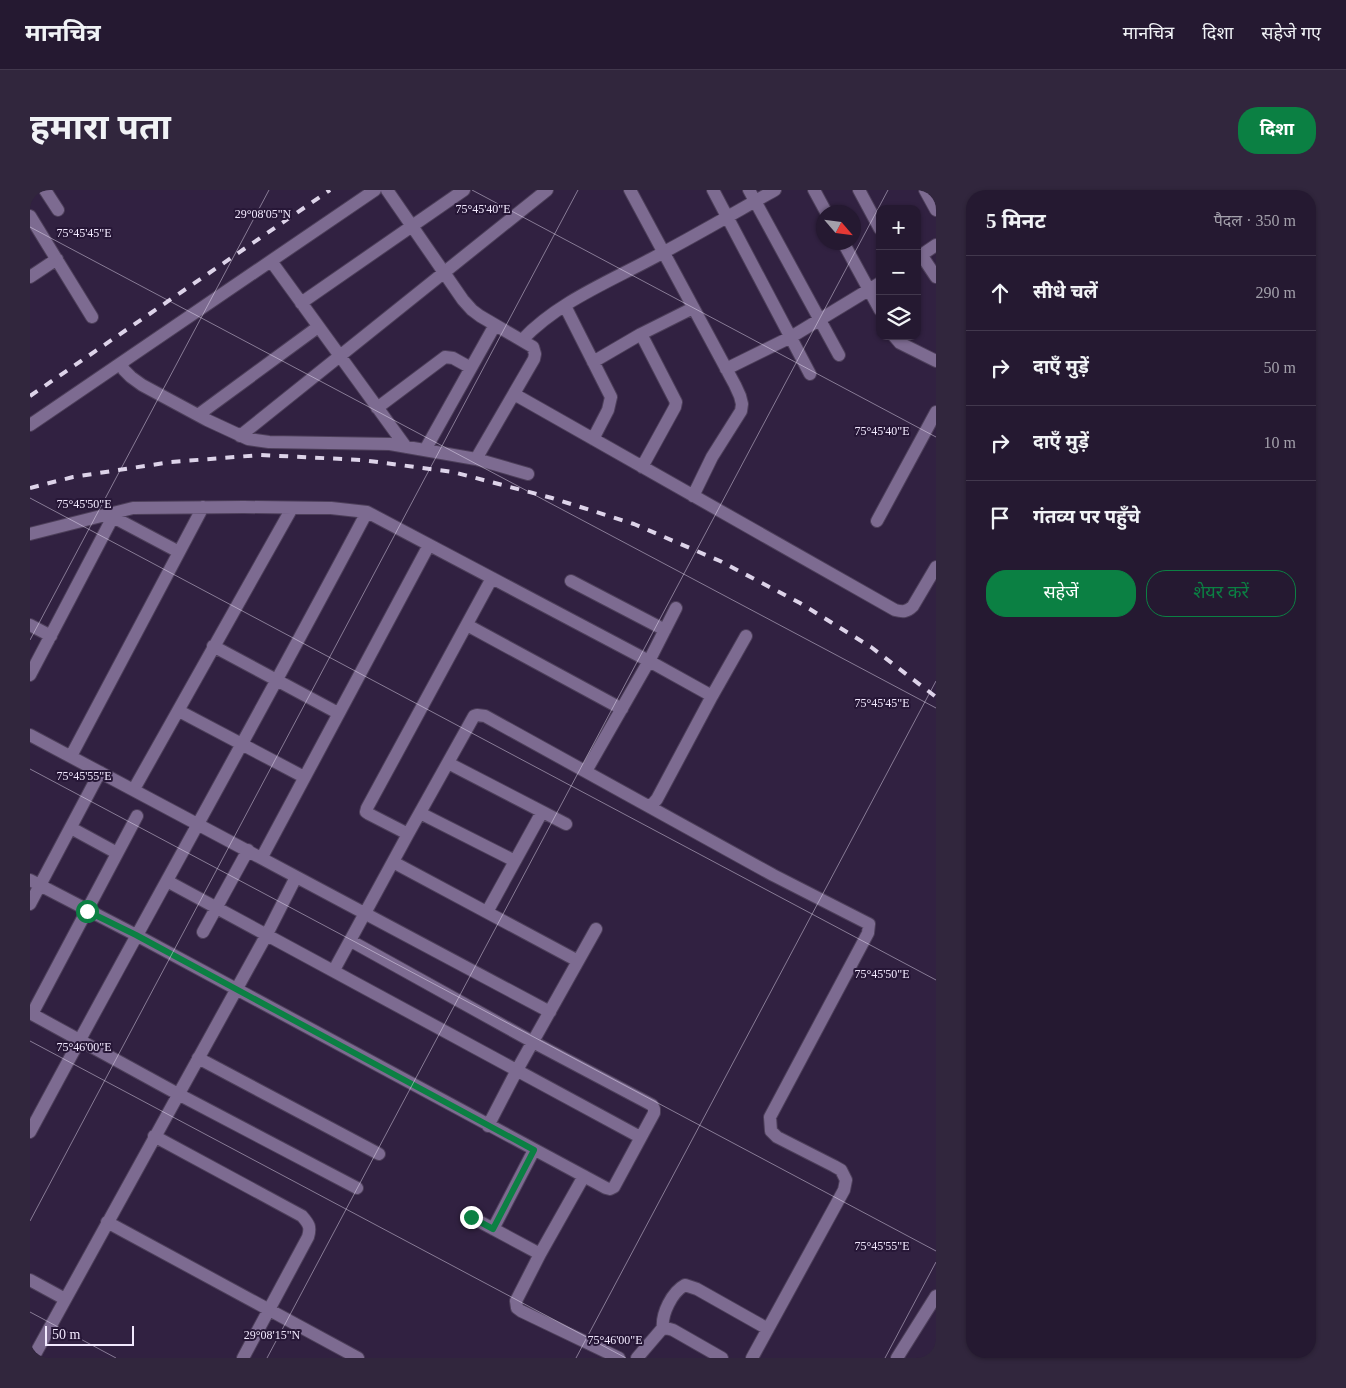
<!DOCTYPE html>
<html lang="hi">
<head>
<meta charset="utf-8">
<style>
	body { margin:0; font-family:"Times New Roman","Noto Sans Devanagari",serif; background:#31263d; color:#f1f3f6 }
	.controls { position:absolute; right:15px; top:15px; display:grid; overflow:hidden; border-radius:10px; box-shadow:0 1px 4px #0004 }
	.controls button { width:45px; height:45px; display:grid; place-items:center; padding:0; border:0; border-bottom:1px solid #42384d; background:#251931; color:#f1f3f6; font:25px sans-serif }
	.compass { position:absolute; left:786px; top:15px; width:45px; height:45px; border-radius:50%; background:#251931; box-shadow:0 1px 4px #0004; rotate:118deg }
	.scale { position:absolute; left:15px; bottom:12px; width:89px; box-sizing:border-box; padding-left:5px; border:2px solid #f1e8fd; border-top:0; font-size:14px; line-height:18px; white-space:nowrap; color:#f1e8fd; -webkit-text-stroke:4px #271737; paint-order:stroke }
	.stop { position:absolute; width:15px; height:15px; margin:-11px; border:4px solid #0b8043; border-radius:50%; background:#fff }
	.stop.end { background:#0b8043; border-color:#fff; box-shadow:0 1px 5px #0008 }
	.list { margin:0; padding:0; list-style:none }
	h2 { display:flex; justify-content:space-between; align-items:center; height:65px; margin:0; padding:0 20px; font-size:21px }
	h2 small { font-size:16px; font-weight:400; color:#a3a0ab }
	.list li { display:grid; grid-template-columns:32px 1fr auto; gap:15px; align-items:center; box-sizing:border-box; height:75px; padding:0 20px; border-top:1px solid #42384d }
	.list b { display:block; font-size:19px; white-space:nowrap }
	.list em { font-size:16px; font-style:normal; color:#a3a0ab }
	.actions { display:flex; gap:10px; padding:15px 20px }
	.actions a { flex:1; padding:11px 0; border:1px solid #0b8043; border-radius:20px; text-align:center; font-size:18px; color:#0b8043 }
	.actions .main { background:#0b8043; color:#fff }
	.icon { flex:none; width:28px; height:28px; fill:none; stroke:currentColor; stroke-width:2; stroke-linecap:round; stroke-linejoin:round }
	.map { position:relative; flex:none; width:906px; height:1168px; overflow:hidden; border-radius:20px }
	header { display:flex; align-items:center; gap:30px; box-sizing:border-box; height:70px; padding:0 25px; background:#251931; border-bottom:1px solid #42384d }
	header strong { font-size:24px }
	nav { display:flex; gap:28px; margin-inline-start:auto; font-size:18px }
	.intro { display:flex; align-items:center; justify-content:space-between; box-sizing:border-box; height:120px; padding:0 30px }
	h1 { margin:0; font-size:35px }
	.button { padding:12px 22px; border-radius:20px; background:#0b8043; color:#fff; font-size:18px; font-weight:700 }
	main { display:flex; gap:30px; padding:0 30px }
	aside { flex:1; background:#251931; border-radius:20px; box-shadow:0 1px 4px #0004 }
	.map>svg:first-child { display:block }
	.lines { fill:none; stroke-linecap:round; stroke-linejoin:round }
	.minor-casing { stroke:#4d3f5a; stroke-width:14 }
	.minor { stroke:#7d6b91; stroke-width:12 }
	.rail { stroke:#ddd3e9; stroke-width:4; stroke-dasharray:9 9; stroke-linecap:butt }
	.route { stroke:#0b8043; stroke-width:6 }
	.ticks { fill:none; stroke:#f1e8fd; stroke-width:1; stroke-opacity:0.45 }
	.ticks-label { font-size:12px; text-anchor:middle; fill:#f1e8fd; stroke:#271737; stroke-width:4; stroke-linejoin:round; paint-order:stroke }
</style>
</head>
<body>
<header>
<strong>मानचित्र</strong>
<nav><a>मानचित्र</a><a>दिशा</a><a>सहेजे गए</a></nav>
</header>
<div class="intro"><h1>हमारा पता</h1><a class="button">दिशा</a></div>
<main>
<div class="map">
<svg width="906" height="1168" viewBox="0 0 906 1168">
	<rect width="100%" height="100%" fill="#312141"/>
	<g class="lines">
		<defs>
			<path id="minor" d="M15 0 28 20
				M357 0 433 110 442 120 450 126 503 157 505 164 504 169 446 269
				M600 0 705 195 710 206 712 214 711 221 682 267 663 306
				M683 0 780 184
				M719 0 809 165
				M784 0 796 22
				M829 0 850 39
				M895 0 906 20
				M0 26 62 127
				M813 52 850 120
				M892 66 906 87
				M887 68 906 55
				M241 71 376 257
				M0 87 27 69
				M271 113 434 0
				M535 116 581 207 578 220 563 249
				M611 144 646 212 645 217 612 277
				M864 146 870 153 906 171
				M492 150C527 113 576 93 621 69 663 47 704 23 745 0
				M563 172 611 144 663 118
				M91 173 94 180 101 187 112 195 177 230 218 249 239 252 360 254 446 269 498 284
				M696 179 761 147 850 93
				M484 204 865 420C873 422 877 422 883 416L906 377
				M347 218 415 167 423 168 441 178
				M168 225 288 137
				M0 235 345 0
				M210 246 517 0
				M395 260 465 135
				M83 327 149 362
				M847 331 906 222
				M0 344 103 318 214 317 301 318 337 322 619 471 682 506
				M541 391 635 440
				M0 435 21 446
				M437 435 592 519
				M183 456 308 523
				M0 485 85 323
				M149 521 274 587
				M0 545C174 636 346 731 520 822
				M41 566 173 317
				M418 573 536 634
				M556 581 619 471 646 418
				M104 599 262 318
				M621 616 627 609 682 506 716 446
				M390 623 485 671
				M41 638 87 663
				M378 644 339 624 336 622 337 618 462 388
				M232 667 399 355
				M363 672 548 771
				M0 690 106 745 576 998 580 999 584 997 624 923V919L622 915 503 852 321 751
				M137 691 610 947
				M0 714 70 582
				M457 722 512 622
				M173 742 218 660
				M304 780 378 644 444 526 447 525 455 526 743 685 839 734 838 743 740 927 741 941 747 947 804 976 811 980 816 990 814 1000 722 1168
				M0 823 148 904 327 998
				M2 824 107 626
				M168 868 349 964
				M458 936 487 880 566 739
				M0 942C111 735 227 530 337 322
				M124 946 272 1026C279 1034 281 1037 278 1047L213 1168
				M554 986 510 1064 486 1111 487 1118 491 1121 589 1168
				M441 1027 510 1064
				M77 1032 328 1168
				M463 1039 504 960
				M0 1090 35 1109
				M633 1139C631 1124 642 1102 655 1095L667 1099 738 1139
				M3 1168 237 744 266 687
				M607 1168 631 1140 636 1138 643 1140 692 1168
				M867 1168 906 1106"/>
		</defs>
		<use href="#minor" class="minor-casing"/>
		<use href="#minor" class="minor"/>
		<path class="rail" d="M0 206 300 0
			M0 298 43 287 141 272 231 265 332 270 423 282 522 308 604 334 690 371 770 413 841 457 906 507"/>
	</g>
	<g class="lines">
		<path class="route" d="M57 721 106 745 504 960 463 1039 441 1027"/>
	</g>
	<path class="ticks" d="M442 0 906 247M0 37 906 518M0 308 906 790M0 450 239 0M0 579 906 1061M0 851 596 1168M0 1031 548 0M0 1122 86 1168M237 1168 858 0M546 1168 906 491M855 1168 906 1072"/>
	<g class="ticks-label">
		<text x="453" y="23">75°45'40"E</text>
		<text x="233" y="28">29°08'05"N</text>
		<text x="54" y="47">75°45'45"E</text>
		<text x="852" y="245">75°45'40"E</text>
		<text x="54" y="318">75°45'50"E</text>
		<text x="852" y="517">75°45'45"E</text>
		<text x="54" y="590">75°45'55"E</text>
		<text x="852" y="788">75°45'50"E</text>
		<text x="54" y="861">75°46'00"E</text>
		<text x="852" y="1060">75°45'55"E</text>
		<text x="242" y="1149">29°08'15"N</text>
		<text x="585" y="1154">75°46'00"E</text>
	</g>
</svg>
<div class="controls">
<button>+</button>
<button>−</button>
<button><svg class="icon" aria-label="layers" viewBox="0 0 24 24"><path d="M12 4l9 5-9 5-9-5zM3 14l9 5 9-5"/></svg></button>
</div>
<svg class="compass" viewBox="-18 -18 36 36"><path d="M0-13l5 13h-10z" fill="#e53935"/><path d="M0 13l5-13h-10z" fill="#a3a0ab"/></svg>
<div class="scale">50 m</div>
<div class="stop" style="left:57px;top:721px"></div>
<div class="stop end" style="left:441px;top:1027px"></div>
</div>
<aside>
<h2>5 मिनट<small>पैदल · 350 m</small></h2>
<ul class="list">
<li><svg class="icon" aria-label="ahead" viewBox="0 0 24 24"><path d="M12 20V5M6 11l6-6 6 6"/></svg><div><b>सीधे चलें</b></div><em>290 m</em></li>
<li><svg class="icon" aria-label="right" viewBox="0 0 24 24"><path d="M7 20v-9h11M14 6l5 5-5 5"/></svg><div><b>दाएँ मुड़ें</b></div><em>50 m</em></li>
<li><svg class="icon" aria-label="right" viewBox="0 0 24 24"><path d="M7 20v-9h11M14 6l5 5-5 5"/></svg><div><b>दाएँ मुड़ें</b></div><em>10 m</em></li>
<li><svg class="icon" aria-label="arrive" viewBox="0 0 24 24"><path d="M6 21V4h12l-3 4 3 4H6"/></svg><div><b>गंतव्य पर पहुँचे</b></div></li>
</ul>
<div class="actions"><a class="main">सहेजें</a><a>शेयर करें</a></div>
</aside>
</main>
</body>
</html>
